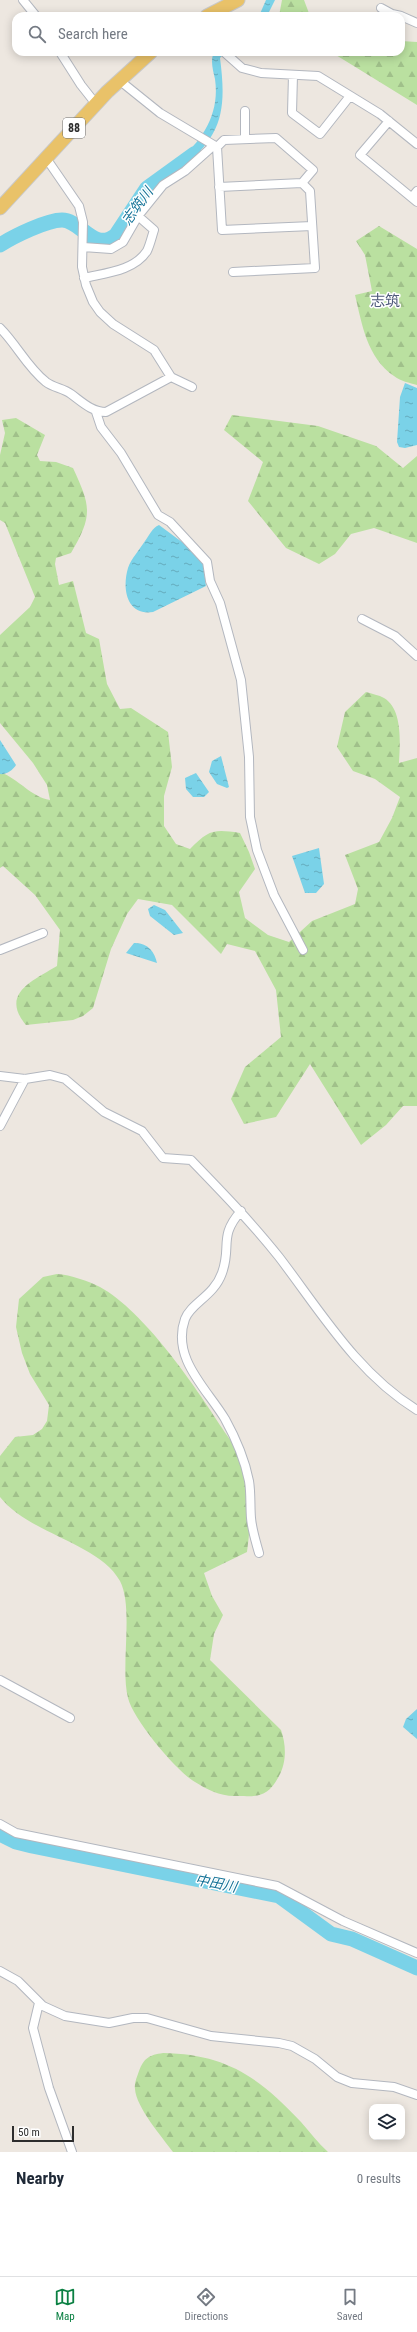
<!DOCTYPE html>
<html lang="en">
<head>
<meta charset="utf-8">
<style>
	body { margin:0; font-family:"Roboto Condensed","Noto Sans JP",sans-serif; background:#f6f6f7; color:#1f2937 }
	.controls { position:absolute; right:12px; bottom:12px; display:grid; overflow:hidden; border-radius:8px; box-shadow:0 2px 10px #0003 }
	.controls button { width:36px; height:36px; display:grid; place-items:center; padding:0; border:0; border-bottom:1px solid #e0e1e3; background:#fff; color:#1f2937; font:20px sans-serif }
	.scale { position:absolute; left:12px; bottom:10px; width:62px; box-sizing:border-box; padding-left:4px; border:2px solid #2d2d2d; border-top:0; font-size:11px; line-height:14px; white-space:nowrap; color:#2d2d2d; -webkit-text-stroke:3px #fff; paint-order:stroke }
	.list { margin:0; padding:0; list-style:none }
	h2 { display:flex; justify-content:space-between; align-items:center; height:52px; margin:0; padding:0 16px; font-size:17px }
	h2 small { font-size:13px; font-weight:400; color:#747a83 }
	.icon { flex:none; width:22px; height:22px; fill:none; stroke:currentColor; stroke-width:2; stroke-linecap:round; stroke-linejoin:round }
	.map { position:relative; flex:none; width:417px; height:2152px; overflow:hidden }
	.search { position:absolute; background:#fff; box-shadow:0 2px 10px #0003; left:12px; right:12px; top:12px; height:44px; display:flex; align-items:center; gap:10px; box-sizing:border-box; padding:0 14px; border-radius:12px; color:#747a83; font-size:15px }
	.sheet { height:124px; background:#fff }
	nav { display:flex; justify-content:space-around; align-items:center; box-sizing:border-box; height:56px; border-top:1px solid #e0e1e3; background:#fff; font-size:11px; color:#747a83 }
	nav a { display:grid; justify-items:center; gap:2px }
	nav .on { color:#0b8043 }
	.map>svg:first-child { display:block }
	.forest { fill:url(#forest-firs) }
	.water { fill:url(#water-ripples) }
	.lines { fill:none; stroke-linecap:round; stroke-linejoin:round }
	.river { stroke:#7ad2e8; stroke-width:15 }
	.minor-casing { stroke:#b3b7bf; stroke-width:10 }
	.primary-casing { stroke:#c8c8c8; stroke-width:15 }
	.minor { stroke:#fff; stroke-width:8 }
	.primary { stroke:#e9c269; stroke-width:13 }
	.labels { text-anchor:middle; stroke-width:3; stroke-linejoin:round; paint-order:stroke }
	.shield { fill:#fff; stroke:#6c6c6c; stroke-width:1 }
	.shield-label { font-size:12px; font-weight:bold; fill:#2d2d2d }
	.water-label { font-size:14px; font-style:italic; fill:#167498; stroke:#fff }
	.quarter-label { font-size:15px; fill:#4f5a7b; stroke:#fff }
</style>
</head>
<body>
<div class="map">
<svg width="417" height="2152" viewBox="0 0 417 2152">
	<defs>
		<pattern id="forest-firs" width="22" height="20" patternUnits="userSpaceOnUse"><rect width="22" height="20" fill="#bae0a0"/><path d="M5 1l3.5 6h-7zM16 11l3.5 6h-7z" fill="#a0c08a"/></pattern>
		<pattern id="water-ripples" width="26" height="14" patternUnits="userSpaceOnUse"><rect width="26" height="14" fill="#7ad2e8"/><path d="M2 4q2-2 4 0t4 0M15 11q2-2 4 0t4 0" fill="none" stroke="#64abbc"/></pattern>
	</defs>
	<rect width="100%" height="100%" fill="#ede7e0"/>
	<path class="forest" d="M282 0H304L310 16H279Z
		M401 41 417 42V105L331 52H401Z
		M379 226 417 249V385C410 383 400 381 394 376 367 358 362 324 355 295L372 291 365 255 356 241Z
		M232 415 318 426 376 446 403 468 417 456V543L374 528 351 534 335 554 319 564 286 548 248 501 263 462 224 430Z
		M16 418 45 435 37 455 40 461 56 462 73 468C91 507 93 515 71 553L56 558 55 564 59 585 73 581 86 633 99 639 107 684 120 709 131 708 168 732 172 767 164 796V826L176 844 190 849C209 830 213 829 240 833L249 852 255 869 239 892 245 918 268 935 289 942 312 921 355 904 358 889 345 855 379 842 392 818 400 797 375 779 353 771 337 747 345 712 366 692C372 694 379 695 384 698 403 709 400 744 399 763L417 758V1106H403L386 1125 361 1145 310 1064 276 1117 244 1124 231 1099 245 1067 281 1037 276 990 255 951 227 944 221 954 172 905 138 899 127 914 111 949 93 1008 83 1016 73 1020 26 1025C0 994 32 981 57 966L60 930 35 895 3 866 0 868V772C19 779 31 797 50 800L47 785 33 763 0 723V635L30 607 35 597 5 523 0 520V455L5 433 2 420Z
		M57 1274C71 1275 88 1281 100 1287 144 1311 195 1386 222 1428 229 1439 240 1452 244 1465 252 1493 251 1523 247 1552L204 1573 212 1596 223 1615 214 1634 210 1660 281 1730C286 1744 287 1762 279 1776 267 1799 257 1796 234 1796 220 1796 206 1789 195 1782 176 1771 133 1719 128 1698 120 1667 134 1608 120 1581 99 1543 29 1534 0 1497V1456L15 1437 33 1435 42 1429 47 1421 49 1405 30 1374 22 1353 16 1327 19 1299 43 1277Z
		M163 2053C226 2054 259 2077 301 2122 310 2132 318 2143 328 2152H173C162 2137 136 2107 135 2089 134 2083 137 2077 139 2071 144 2058 149 2055 163 2053Z"/>
	<path class="water" d="M266 0H275L267 16H259Z
		M214 52H225L220 58C227 111 222 138 178 170L177 161C203 141 220 113 215 79 213 70 210 61 214 52Z
		M405 383 417 388V445L405 448 399 447 397 442 400 397Z
		M159 525 186 545 203 563 206 586 153 612C126 616 122 588 128 568 131 559 140 549 145 541 149 536 152 528 159 525Z
		M0 740 16 765C13 770 6 775 0 774Z
		M221 756 229 787 227 788 217 784 209 772 212 761Z
		M196 773 209 792 204 797H193L186 789 185 778Z
		M319 848 324 884 316 893H305L292 856Z
		M154 905 165 910 183 933 174 935 150 916 148 909Z
		M134 943C147 942 155 952 157 963L126 953Z
		M417 1709V1739L403 1727 406 1719Z"/>
	<g class="lines">
		<path class="river" d="M0 245C14 236 47 220 62 220 81 220 94 253 116 235L147 188 194 154
			M0 1834 16 1842 32 1846 279 1896 331 1934 352 1939 417 1968"/>
		<defs>
			<path id="minor" d="M23 0 36 16
				M381 8 392 14 401 16
				M401 16 417 23
				M60 52 81 85 96 104
				M224 52 242 68 261 73 318 76 380 114 417 144
				M293 75 292 113 320 134 350 96
				M119 80 160 113 217 147
				M245 111V139
				M389 121 360 155 417 202
				M46 158 79 206 83 222 82 267 86 285 93 302 100 312 113 324 154 350 171 377 192 387
				M302 183 313 170 276 138 224 140 217 147 222 230 312 226
				M219 187 302 183 310 191 315 268 233 272
				M412 197 417 191
				M83 247 111 249 123 242 138 216 163 185 185 171 213 146
				M84 278C105 273 134 271 147 251 150 245 152 236 154 230L138 216
				M0 328C17 345 27 367 46 382 54 388 63 388 71 394 82 402 92 412 106 412L171 377
				M96 412 101 427 121 453 158 515 170 522 207 562 210 581 220 603 241 680 249 757 250 817 257 850 274 895 303 950
				M362 619 395 636 417 656
				M0 950 43 933
				M0 1076 25 1079 50 1075 65 1079 104 1112 142 1131 163 1158 191 1160C222 1192 252 1223 279 1257 321 1312 357 1373 417 1410
				M0 1126 25 1079
				M241 1211C218 1237 232 1246 222 1273 214 1296 191 1303 185 1319 171 1358 207 1389 225 1419 235 1437 245 1461 249 1481 251 1493 250 1506 251 1518 252 1530 256 1542 259 1553
				M0 1680 70 1718
				M0 1824 16 1833 277 1886 343 1921 417 1953
				M0 1971 18 1981 43 2006 65 2016 109 2023 133 2018H147L211 2036 279 2043 292 2046 315 2059 337 2077 352 2083 394 2087 417 2095
				M39 2003 33 2028 49 2088 72 2152"/>
			<path id="primary" d="M207 16 238 0
				M0 208 107 92 151 52"/>
		</defs>
		<use href="#minor" class="minor-casing"/>
		<use href="#primary" class="primary-casing"/>
		<use href="#minor" class="minor"/>
		<use href="#primary" class="primary"/>
	</g>
	<g class="labels">
		<rect class="shield" x="63" y="118" width="22" height="20" rx="3"/>
		<g class="shield-label">
			<text x="74" y="132">88</text>
		</g>
		<g class="water-label">
			<text transform="translate(137 206) rotate(-54)" y="5">志筑川</text>
			<text transform="translate(216 1883) rotate(11)" y="5">中田川</text>
		</g>
		<g class="quarter-label">
			<text x="385" y="306">志筑</text>
		</g>
	</g>
</svg>
<div class="controls">
<button><svg class="icon" aria-label="layers" viewBox="0 0 24 24"><path d="M12 4l9 5-9 5-9-5zM3 14l9 5 9-5"/></svg></button>
</div>
<div class="scale">50 m</div>
<div class="search"><svg class="icon" aria-label="search" viewBox="0 0 24 24"><circle cx="10" cy="10" r="6"/><path d="M15 15l6 6"/></svg>Search here</div>
</div>
<section class="sheet">
<h2>Nearby<small>0 results</small></h2>
<ul class="list">
</ul>
</section>
<nav>
<a class="on"><svg class="icon" aria-label="map" viewBox="0 0 24 24"><path d="M3 6l6-2 6 2 6-2v14l-6 2-6-2-6 2zM9 4v14M15 6v14"/></svg>Map</a>
<a><svg class="icon" aria-label="directions" viewBox="0 0 24 24"><path d="M12 3l9 9-9 9-9-9zM9 14v-3h6M13 9l2 2-2 2"/></svg>Directions</a>
<a><svg class="icon" aria-label="saved" viewBox="0 0 24 24"><path d="M7 4h10v16l-5-4-5 4z"/></svg>Saved</a>
</nav>
</body>
</html>
